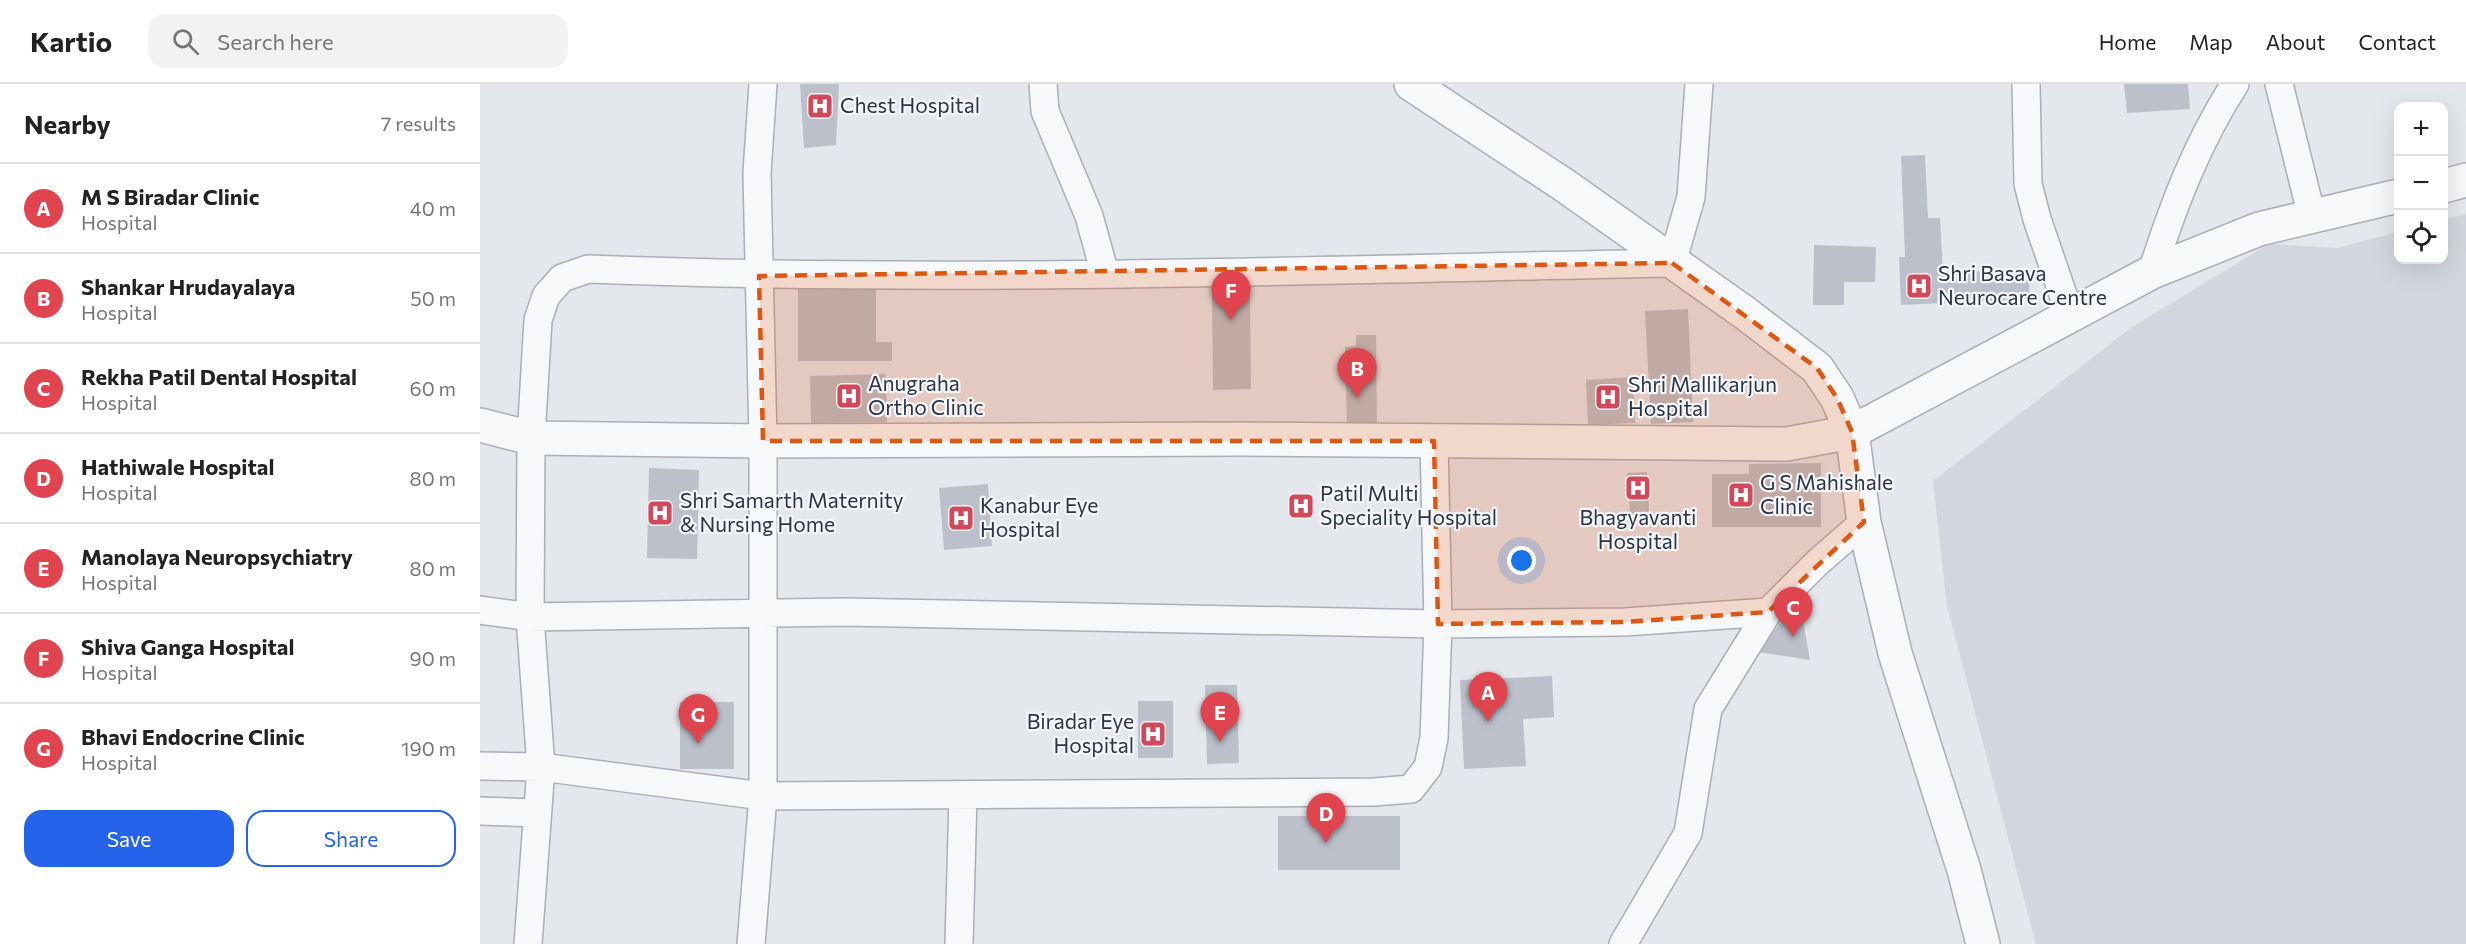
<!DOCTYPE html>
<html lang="en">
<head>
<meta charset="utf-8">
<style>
	body { margin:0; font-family:Commissioner,sans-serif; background:#f2f2f2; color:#222 }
	.controls { position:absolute; right:18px; top:18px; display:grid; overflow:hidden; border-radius:12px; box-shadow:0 6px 24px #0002 }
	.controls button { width:54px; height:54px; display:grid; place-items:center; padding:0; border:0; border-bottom:2px solid #e0e0e0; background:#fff; color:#222; font:30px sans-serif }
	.you { position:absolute; left:1042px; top:477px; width:21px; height:21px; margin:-15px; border:4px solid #fff; border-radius:50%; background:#1a73e8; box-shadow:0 0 0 9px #1a73e833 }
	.badge { display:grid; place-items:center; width:39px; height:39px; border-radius:50%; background:#2563eb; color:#fff; font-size:20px; font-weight:700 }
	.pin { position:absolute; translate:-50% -50px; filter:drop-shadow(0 2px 3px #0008) }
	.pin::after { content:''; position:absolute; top:32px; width:21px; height:18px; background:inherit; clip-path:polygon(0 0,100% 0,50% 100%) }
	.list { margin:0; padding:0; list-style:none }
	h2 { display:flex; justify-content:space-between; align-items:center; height:78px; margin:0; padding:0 24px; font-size:26px }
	h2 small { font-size:20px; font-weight:400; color:#767676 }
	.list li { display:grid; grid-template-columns:39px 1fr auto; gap:18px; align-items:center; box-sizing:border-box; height:90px; padding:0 24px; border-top:2px solid #e0e0e0 }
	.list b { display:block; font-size:22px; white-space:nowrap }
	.list p { margin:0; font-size:20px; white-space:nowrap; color:#767676 }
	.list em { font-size:20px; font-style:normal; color:#767676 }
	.actions { display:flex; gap:12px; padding:18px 24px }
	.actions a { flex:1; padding:14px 0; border:2px solid #2563eb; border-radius:18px; text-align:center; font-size:21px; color:#2563eb }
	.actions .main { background:#2563eb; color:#fff }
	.icon { flex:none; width:33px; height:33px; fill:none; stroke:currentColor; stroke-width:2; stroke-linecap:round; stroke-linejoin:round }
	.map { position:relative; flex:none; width:1986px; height:860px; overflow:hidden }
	header { display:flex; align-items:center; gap:36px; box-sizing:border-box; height:84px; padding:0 30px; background:#fff; border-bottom:2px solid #e0e0e0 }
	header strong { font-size:28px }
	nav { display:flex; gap:33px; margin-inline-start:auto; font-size:21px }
	.search { width:420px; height:54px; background:#f2f2f2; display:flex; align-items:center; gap:15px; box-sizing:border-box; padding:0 21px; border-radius:18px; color:#767676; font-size:22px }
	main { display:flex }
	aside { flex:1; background:#fff }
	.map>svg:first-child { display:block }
	.built { fill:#d2d6de }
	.building { fill:#bbc0ca }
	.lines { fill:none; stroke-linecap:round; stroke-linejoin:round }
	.minor-casing { stroke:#a9aeb7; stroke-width:30 }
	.tertiary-casing { stroke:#a9aeb7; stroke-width:36 }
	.minor { stroke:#f7f8fa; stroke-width:27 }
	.tertiary { stroke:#f7f8fa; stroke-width:33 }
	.marked { fill:#df570f; fill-opacity:0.2; stroke:#df570f; stroke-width:4.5; stroke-dasharray:12 8; stroke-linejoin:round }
	.labels { text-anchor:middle; stroke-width:4.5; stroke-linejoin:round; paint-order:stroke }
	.poi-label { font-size:21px; fill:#2b3445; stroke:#f4f6f9; text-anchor:start }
</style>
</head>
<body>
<header>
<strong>Kartio</strong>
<div class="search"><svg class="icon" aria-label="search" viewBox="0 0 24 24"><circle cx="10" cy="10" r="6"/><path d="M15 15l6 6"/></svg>Search here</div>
<nav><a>Home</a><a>Map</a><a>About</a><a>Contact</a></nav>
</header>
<main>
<aside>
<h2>Nearby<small>7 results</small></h2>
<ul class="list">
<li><span class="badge" style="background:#e0444e">A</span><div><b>M S Biradar Clinic</b><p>Hospital</p></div><em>40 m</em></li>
<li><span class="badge" style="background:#e0444e">B</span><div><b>Shankar Hrudayalaya</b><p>Hospital</p></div><em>50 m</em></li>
<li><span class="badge" style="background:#e0444e">C</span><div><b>Rekha Patil Dental Hospital</b><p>Hospital</p></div><em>60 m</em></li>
<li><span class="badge" style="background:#e0444e">D</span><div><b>Hathiwale Hospital</b><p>Hospital</p></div><em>80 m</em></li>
<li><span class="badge" style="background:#e0444e">E</span><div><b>Manolaya Neuropsychiatry</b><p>Hospital</p></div><em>80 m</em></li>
<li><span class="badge" style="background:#e0444e">F</span><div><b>Shiva Ganga Hospital</b><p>Hospital</p></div><em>90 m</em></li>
<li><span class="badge" style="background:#e0444e">G</span><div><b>Bhavi Endocrine Clinic</b><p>Hospital</p></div><em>190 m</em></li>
</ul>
<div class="actions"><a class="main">Save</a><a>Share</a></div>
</aside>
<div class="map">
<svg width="1986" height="860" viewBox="0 0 1986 860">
	<rect width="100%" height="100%" fill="#e4e7ec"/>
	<path class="built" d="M1986 130V860H1556L1467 522 1453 397 1652 243 1789 160 1857 164 1918 148V176H1964V136Z"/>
	<path class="building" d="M320 0H359L356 61 324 64Z
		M1644 0H1708L1710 25 1647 29Z
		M1445 71 1448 134H1460L1463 189 1548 185 1550 215 1421 221 1419 173H1425L1421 72Z
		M1334 161 1396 163 1395 198H1364V221H1333Z
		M318 205H396V258H412V277H318Z
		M732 210H770L771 305 733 306Z
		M1208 225 1213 338 1171 340 1165 227Z
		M876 251H896L897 348H867L865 263 876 262Z
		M406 290 407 338 331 339 330 292Z
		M1153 293 1155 339 1108 341 1106 296Z
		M1341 379V443H1232V390H1269V380Z
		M169 384 219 386 217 475 167 474Z
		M1167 388 1169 429 1150 430 1147 389Z
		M508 400 512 462 464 466 459 404Z
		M1319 514 1330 576 1278 568Z
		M1072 592 1074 633 1043 635 1046 682 984 685 980 596Z
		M725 601H757L759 679 727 680Z
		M658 617H693V674H658Z
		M200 618H254V685H200Z
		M798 732H920V786H798Z"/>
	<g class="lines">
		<defs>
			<path id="minor" d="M563 0 565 27 609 132 625 190
				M1546 0 1548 100 1557 135 1590 231
				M1799 0 1832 133
				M1672 188C1693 122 1717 59 1755 0
				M0 526 50 533 366 528 958 540 1145 538 1288 528
				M0 682 61 683 283 712 894 708 931 705 948 683 954 654 958 540 954 357
				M0 727 57 729
				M48 860 61 683 50 533 51 354 58 236 66 212 82 194 108 185C469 199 831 186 1192 179L1211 113 1219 0
				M271 860 283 712V357L277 89 283 0
				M479 860 483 711
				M1143 860 1208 749 1228 625 1288 528 1337 479 1384 438"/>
			<path id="tertiary" d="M931 0 1084 101 1265 229 1337 284 1357 314 1372 348 1384 438 1415 569 1484 786 1503 860
				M1964 102 1986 96
				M0 341 51 354 283 357 762 355 1307 360 1372 348 1672 188 1779 145 1918 112"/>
		</defs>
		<use href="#minor" class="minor-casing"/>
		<use href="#tertiary" class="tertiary-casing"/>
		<use href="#minor" class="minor"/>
		<use href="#tertiary" class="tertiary"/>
	</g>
	<path class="marked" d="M1192 179 1337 284 1357 314 1372 348 1384 438 1288 528 1145 538 958 540 954 357H283L279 192Z"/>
	<defs>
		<symbol id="hospital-square" viewBox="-11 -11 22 22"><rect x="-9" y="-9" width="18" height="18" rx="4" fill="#d1495b" stroke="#f4f6f9"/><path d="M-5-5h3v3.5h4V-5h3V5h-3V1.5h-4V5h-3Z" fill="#fff"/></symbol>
	</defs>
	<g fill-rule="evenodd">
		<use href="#hospital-square" x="325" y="7" width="30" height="30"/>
		<use href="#hospital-square" x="1424" y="187" width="30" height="30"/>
		<use href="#hospital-square" x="354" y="297" width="30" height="30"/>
		<use href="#hospital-square" x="1113" y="298" width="30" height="30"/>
		<use href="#hospital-square" x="1143" y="389" width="30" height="30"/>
		<use href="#hospital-square" x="1246" y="396" width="30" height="30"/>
		<use href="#hospital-square" x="806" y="407" width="30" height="30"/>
		<use href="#hospital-square" x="165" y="414" width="30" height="30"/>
		<use href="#hospital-square" x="466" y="419" width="30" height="30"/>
		<use href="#hospital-square" x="658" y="635" width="30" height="30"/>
	</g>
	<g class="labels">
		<g class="poi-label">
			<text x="360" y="29">Chest Hospital</text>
			<text x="1458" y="197">Shri Basava<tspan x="1458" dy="24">Neurocare Centre</tspan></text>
			<text x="388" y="307">Anugraha<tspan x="388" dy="24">Ortho Clinic</tspan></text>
			<text x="1148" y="308">Shri Mallikarjun<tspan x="1148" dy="24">Hospital</tspan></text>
			<text x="1280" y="406">G S Mahishale<tspan x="1280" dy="24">Clinic</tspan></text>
			<text x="840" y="417">Patil Multi<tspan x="840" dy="24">Speciality Hospital</tspan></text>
			<text x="200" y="424">Shri Samarth Maternity<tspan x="200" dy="24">&amp; Nursing Home</tspan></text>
			<text x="500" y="429">Kanabur Eye<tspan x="500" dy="24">Hospital</tspan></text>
			<text x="1158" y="441" text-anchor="middle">Bhagyavanti<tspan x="1158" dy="24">Hospital</tspan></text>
			<text x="654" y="645" text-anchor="end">Biradar Eye<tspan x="654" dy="24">Hospital</tspan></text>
		</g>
	</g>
</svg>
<div class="controls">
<button>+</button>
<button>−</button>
<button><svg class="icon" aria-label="locate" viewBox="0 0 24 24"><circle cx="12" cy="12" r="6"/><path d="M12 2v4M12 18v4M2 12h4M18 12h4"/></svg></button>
</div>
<div class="you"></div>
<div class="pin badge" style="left:1008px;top:638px;background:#e0444e">A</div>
<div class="pin badge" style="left:877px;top:314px;background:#e0444e">B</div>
<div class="pin badge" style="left:1313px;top:553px;background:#e0444e">C</div>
<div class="pin badge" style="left:846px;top:759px;background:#e0444e">D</div>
<div class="pin badge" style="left:740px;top:658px;background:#e0444e">E</div>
<div class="pin badge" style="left:751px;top:236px;background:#e0444e">F</div>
<div class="pin badge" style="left:218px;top:660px;background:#e0444e">G</div>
</div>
</main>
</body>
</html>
